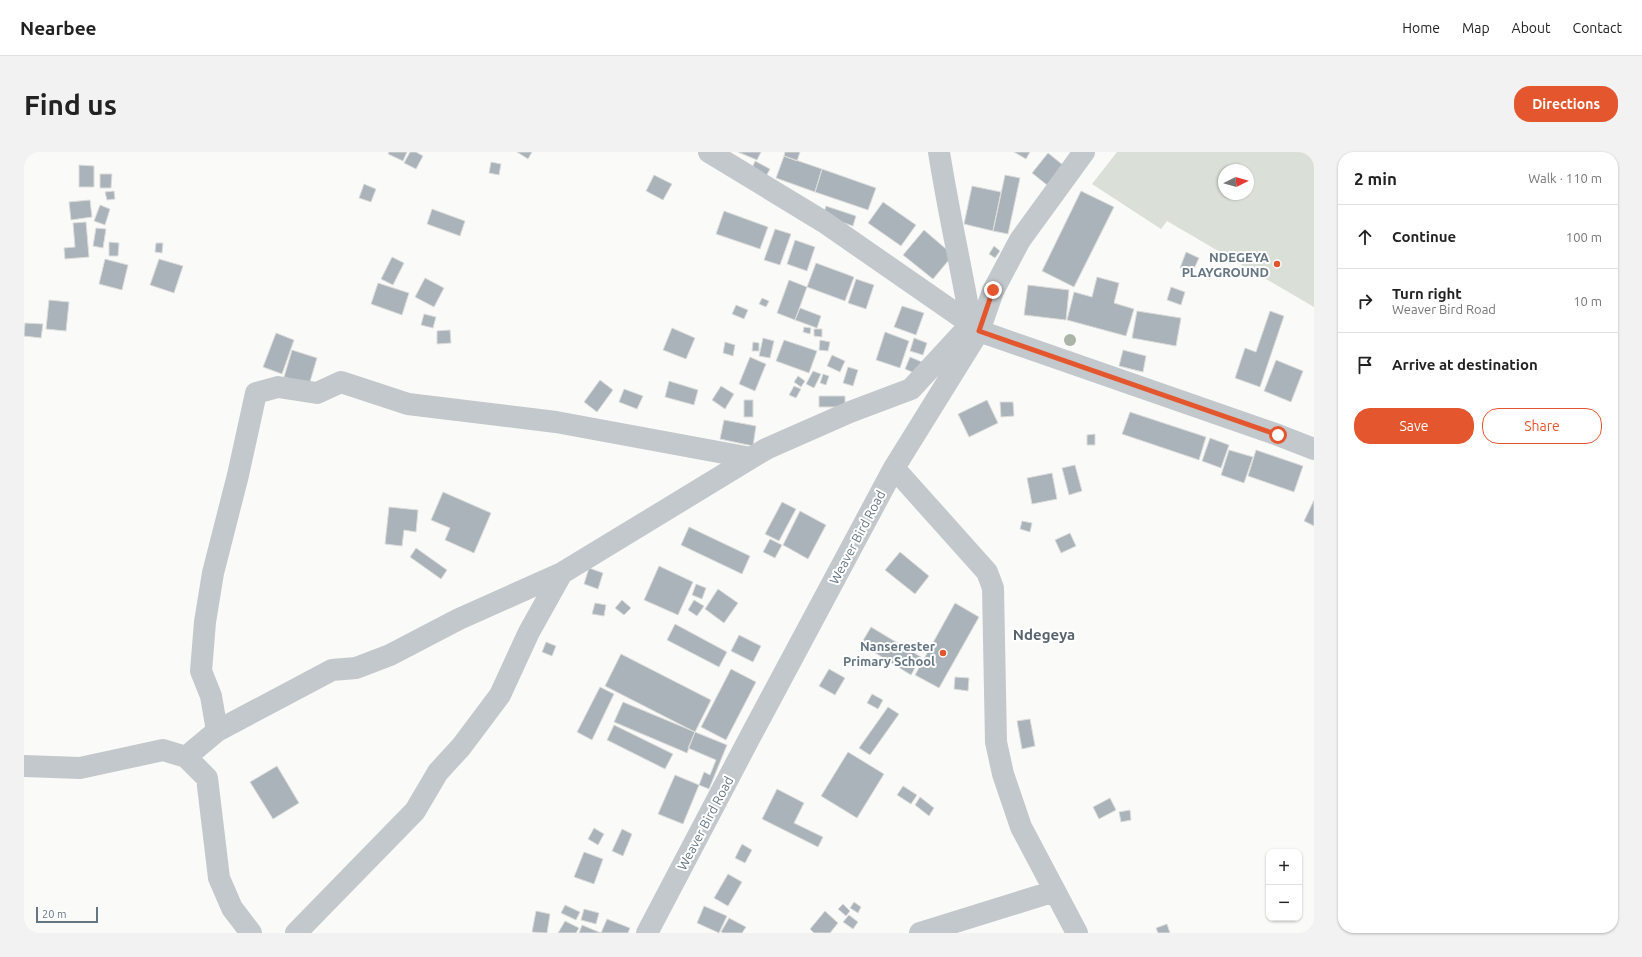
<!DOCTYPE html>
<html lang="en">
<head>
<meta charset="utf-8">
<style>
	body { margin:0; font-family:Ubuntu,sans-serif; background:#f2f2f2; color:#222 }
	.controls { position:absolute; right:12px; bottom:12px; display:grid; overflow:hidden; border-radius:8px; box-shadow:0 1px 3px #0004 }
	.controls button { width:36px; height:36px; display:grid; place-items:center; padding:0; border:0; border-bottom:1px solid #e0e0e0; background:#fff; color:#222; font:20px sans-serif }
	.compass { position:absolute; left:1194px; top:12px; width:36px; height:36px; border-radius:50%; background:#fff; box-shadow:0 1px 3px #0004; rotate:85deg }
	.scale { position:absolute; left:12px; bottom:10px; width:62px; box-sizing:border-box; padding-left:4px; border:2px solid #657683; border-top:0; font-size:11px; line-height:14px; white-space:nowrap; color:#657683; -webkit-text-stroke:3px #fff; paint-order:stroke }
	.stop { position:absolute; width:12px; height:12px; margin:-9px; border:3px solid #e4572e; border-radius:50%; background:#fff }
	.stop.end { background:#e4572e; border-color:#fff; box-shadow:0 1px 4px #0008 }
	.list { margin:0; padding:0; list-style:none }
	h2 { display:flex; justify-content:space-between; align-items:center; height:52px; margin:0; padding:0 16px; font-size:17px }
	h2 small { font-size:13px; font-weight:400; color:#767676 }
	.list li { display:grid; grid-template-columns:26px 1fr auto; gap:12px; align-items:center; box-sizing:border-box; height:64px; padding:0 16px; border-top:1px solid #e0e0e0 }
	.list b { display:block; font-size:15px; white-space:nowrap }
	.list p { margin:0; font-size:13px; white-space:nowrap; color:#767676 }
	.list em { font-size:13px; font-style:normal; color:#767676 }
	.actions { display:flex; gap:8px; padding:12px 16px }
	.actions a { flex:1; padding:9px 0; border:1px solid #e4572e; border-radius:16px; text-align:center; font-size:14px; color:#e4572e }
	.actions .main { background:#e4572e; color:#fff }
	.icon { flex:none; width:22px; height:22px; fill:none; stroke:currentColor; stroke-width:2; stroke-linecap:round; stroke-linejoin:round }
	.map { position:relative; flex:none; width:1290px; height:781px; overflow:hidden; border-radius:16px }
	header { display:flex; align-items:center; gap:24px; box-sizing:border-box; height:56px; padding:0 20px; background:#fff; border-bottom:1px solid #e0e0e0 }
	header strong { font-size:19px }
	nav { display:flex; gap:22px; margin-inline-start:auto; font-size:14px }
	.intro { display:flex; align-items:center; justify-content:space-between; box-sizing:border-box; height:96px; padding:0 24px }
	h1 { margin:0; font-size:28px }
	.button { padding:10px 18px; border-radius:16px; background:#e4572e; color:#fff; font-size:14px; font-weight:700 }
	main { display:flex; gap:24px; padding:0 24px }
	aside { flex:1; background:#fff; border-radius:16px; box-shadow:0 1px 3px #0004 }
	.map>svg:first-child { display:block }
	.green { fill:#dadfd7; fill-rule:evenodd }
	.building { fill:#aab3b9; stroke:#dcdcda }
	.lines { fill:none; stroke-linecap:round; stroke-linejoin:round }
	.minor { stroke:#c3c8cc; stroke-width:22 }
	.tree { fill:#aab4a7 }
	.route { stroke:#e4572e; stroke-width:5 }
	.poi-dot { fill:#e4572e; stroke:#fff; stroke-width:1.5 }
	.labels { text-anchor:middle; stroke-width:4; stroke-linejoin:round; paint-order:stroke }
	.poi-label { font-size:13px; font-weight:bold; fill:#657683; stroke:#fff; text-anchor:end }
	.street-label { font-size:13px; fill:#657683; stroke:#fff }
	.quarter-label { font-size:15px; font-weight:bold; fill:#57646e; stroke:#fff }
</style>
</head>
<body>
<header>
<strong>Nearbee</strong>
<nav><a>Home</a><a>Map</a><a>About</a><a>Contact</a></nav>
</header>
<div class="intro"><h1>Find us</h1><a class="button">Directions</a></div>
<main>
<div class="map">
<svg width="1290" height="781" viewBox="0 0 1290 781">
	<rect width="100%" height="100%" fill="#fafaf8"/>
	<path class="green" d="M1093 0H1290V155L1143 69 1137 77 1068 32ZM1200 18H1224V42H1200Z"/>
	<path class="building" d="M365 0H383L379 9 364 2Z
		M386 0H392L399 4 392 17 380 11Z
		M493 0H508L504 7Z
		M714 0H737L733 8Z
		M761 0H776L773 9 760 4Z
		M990 0H1006L1002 7Z
		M1024 1 1039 13 1023 33 1008 21Z
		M760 4 798 17 791 40 752 26Z
		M731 9 746 17 741 26 727 19Z
		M467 10 477 12 475 23 465 21Z
		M55 13 70 14V35H55Z
		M798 17 852 36 844 58 791 40Z
		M76 22H88L87 36H76Z
		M630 23 648 32 639 48 622 39Z
		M981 23 996 26 984 82 969 79Z
		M340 32 352 37 347 50 335 46Z
		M948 34 977 40 969 79 940 72Z
		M90 39 91 47 83 48 81 40Z
		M1057 39 1090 55 1050 135 1018 119Z
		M66 48 68 65 47 68 45 50Z
		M859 50 892 73 877 94 844 71Z
		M76 53 86 57 81 73 70 69Z
		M802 54 832 64 829 74 799 64Z
		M408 57 441 69 436 84 403 72Z
		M700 59 744 75 736 97 692 82Z
		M62 70 65 105 41 107 40 96 51 95 49 71Z
		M72 76 82 77 79 96 69 94Z
		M751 77 767 82 756 113 740 108Z
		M900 78 929 103 909 127 879 103Z
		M771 88 791 95 783 119 763 112Z
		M85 90 95 91 94 104H85Z
		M132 91H139L138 101 131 100Z
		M970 94 976 99 971 106 965 102Z
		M1162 100 1175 106 1168 121 1156 116Z
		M368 105 380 111 369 133 357 127Z
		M81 107 104 113 98 138 75 132Z
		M135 107 159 114 150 141 126 133Z
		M792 111 830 125 821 149 783 135Z
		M1073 125 1095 131 1090 151 1110 157 1102 184 1043 168 1050 140 1068 145Z
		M401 126 420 136 410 155 391 145Z
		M832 127 850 133 842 157 824 151Z
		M765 128 783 135 771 168 753 161Z
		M354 131 385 141 378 163 347 152Z
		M1004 133 1045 138 1042 168 1000 163Z
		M1147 135 1161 140 1157 153 1143 148Z
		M738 146 745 149 742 155 735 152Z
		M25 148 45 150 42 179 22 177Z
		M712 153 724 158 720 167 708 162Z
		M878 154 900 161 892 183 870 175Z
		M776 156 797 164 793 176 771 168Z
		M1113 159 1157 166 1152 194 1108 186Z
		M1246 159 1260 164 1236 235 1211 226 1221 196 1232 200Z
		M400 162 412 165 409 176 397 173Z
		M1 171 19 172 17 186 0 184Z
		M780 175 787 176 786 182 779 180Z
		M648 176 671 186 662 207 639 198Z
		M790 177H798V185L790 184Z
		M426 178 427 191 413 192V179Z
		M861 180 885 189 876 216 852 208Z
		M252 181 270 188 258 222 239 215Z
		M739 186 750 189 746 206 735 204Z
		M890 186 903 191 899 203 886 199Z
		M760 188 793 199 785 221 752 209Z
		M796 188 806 190 804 199 795 198Z
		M701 190 711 193 709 204 699 201Z
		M729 190 735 191V199H728Z
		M268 198 293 206 285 233 260 225Z
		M1099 198 1122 204 1119 220 1095 214Z
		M808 203 821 209 816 220 803 214Z
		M726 205 742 212 731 239 715 232Z
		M886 205 898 210 893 222 881 217Z
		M1252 208 1279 219 1267 250 1240 239Z
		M824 215 834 218 829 234 819 231Z
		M789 219 797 222 790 236 782 232Z
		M799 222 805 224 802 233 796 231Z
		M774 224 781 229 777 235 770 230Z
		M576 228 589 238 573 260 560 250Z
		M645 229 674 238 670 253 641 245Z
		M697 234 710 242 701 257 688 248Z
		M770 234 777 237 772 246 765 243Z
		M600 237 619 244 613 257 595 250Z
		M795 244H821V255H795Z
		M720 248H729V265H720Z
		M963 248 974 271 945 285 934 262Z
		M976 250H989L990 264 977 265Z
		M1106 260 1182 285 1175 308 1098 282Z
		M700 268 732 274 729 294 696 287Z
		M1071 282V293H1063V283Z
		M1186 286 1205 293 1197 316 1178 309Z
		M1205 298 1229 305 1220 331 1197 323Z
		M1232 298 1279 314 1270 340 1224 324Z
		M1051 313 1058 339 1045 343 1038 316Z
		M1028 321 1033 347 1008 352 1003 326Z
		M419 340 467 361 450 401 421 388 426 376 407 368Z
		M1290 348V374L1280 369Z
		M758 350 772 357 755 389 741 382Z
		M365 355 394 358 392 380 380 378 378 394 361 392Z
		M776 359 802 373 784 407 759 393Z
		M998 369 1008 371 1006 380 996 377Z
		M665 375 726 404 718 422 657 393Z
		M1046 381 1052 394 1037 401 1031 388Z
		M746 387 758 393 751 406 739 400Z
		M392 396 423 418 417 427 386 405Z
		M876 400 905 424 891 442 861 418Z
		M635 414 669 430 654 463 620 448Z
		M565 416 579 421 574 437 560 432Z
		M672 432 682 436 678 447 668 443Z
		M694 437 714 451 700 471 681 457Z
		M598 448 607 456 600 463 591 456Z
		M670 448 680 454 673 464 664 458Z
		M571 451 582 453 580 464 568 462Z
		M931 451 955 465 915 536 891 523Z
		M651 472 703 500 695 515 643 488Z
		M847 475 897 505 887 523 837 492Z
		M715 483 737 494 729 510 707 499Z
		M522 490 532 494 528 504 518 500Z
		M597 502 687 548 671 580 581 534Z
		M707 517 732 530 702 588 677 575Z
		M805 517 821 526 811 543 795 534Z
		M931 525 945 526 944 539 930 537Z
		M576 535 590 542 568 588 553 580Z
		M848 542 859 548 854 557 843 551Z
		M599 550 671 580 663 601 590 570Z
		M864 555 875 562 846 603 835 596Z
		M1006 567 1011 594 998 597 993 569Z
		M590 573 649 602 641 617 583 588Z
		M671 580 703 593 685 637 675 633 680 620 686 623 692 608 664 596Z
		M824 600 860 622 833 666 797 644Z
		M253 614 275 651 249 667 226 630Z
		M651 623 675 633 659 672 634 662Z
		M879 634 893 643 887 652 873 643Z
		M753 637 780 651 770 671 799 685 794 695 738 667Z
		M896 645 910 656 905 664 891 653Z
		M1086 646 1092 658 1075 667 1069 655Z
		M1106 658 1107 668 1097 670 1095 660Z
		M570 676 580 682 574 693 564 687Z
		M598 677 608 682 599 704 588 699Z
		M718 692 728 698 721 711 711 706Z
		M560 700 579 707 570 732 550 725Z
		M704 722 718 730 704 754 690 746Z
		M830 750 837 755 834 761 826 756Z
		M819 752 826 759 822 764 814 757Z
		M541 753 556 760 552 768 537 761Z
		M680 754 703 764 695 781 673 771Z
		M560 757 575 761 572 772 557 768Z
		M512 759 526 762 523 781 508 780Z
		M801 759 814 771 806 781H790L786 777Z
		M825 763 834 770 829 777 819 770Z
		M705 766 722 775 718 781H700L697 780Z
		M583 767 606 776 604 781H555L558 773 577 781Z
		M541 769 555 776 552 781H534Z
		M1143 772 1146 781H1134L1132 776Z"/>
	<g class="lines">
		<path class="minor" d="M685 0 800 70 947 172 955 179 1254 283 1290 297
			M870 316 963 420 969 436 972 590 979 622 997 675 1053 781
			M193 579 187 544 177 519 181 470 189 421 214 323 232 241 254 235 293 241 317 230 384 252 532 270 727 306
			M162 605 193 579 308 518 332 516 366 503 435 467 538 421 742 297 826 260 887 237 947 172C937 114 924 58 915 0
			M0 614 56 616 139 598 162 605 183 626 195 726 208 756 227 781
			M272 781 391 659 414 620 437 595 476 543 505 480 538 421
			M623 781 726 585 870 316 955 179 969 139 996 88 1060 0
			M896 781 1031 739"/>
	</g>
	<circle class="tree" cx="1046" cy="188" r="6"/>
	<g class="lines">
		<path class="route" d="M969 138 955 179 1254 283"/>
	</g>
	<g class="poi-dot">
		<circle cx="1253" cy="112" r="4"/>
		<circle cx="919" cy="501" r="4"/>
	</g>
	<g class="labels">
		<g class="poi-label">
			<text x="1245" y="110">NDEGEYA<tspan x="1245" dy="15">PLAYGROUND</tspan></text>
			<text x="911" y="499">Nanserester<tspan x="911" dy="15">Primary School</tspan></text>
		</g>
		<g class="street-label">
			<text transform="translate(833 385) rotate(-62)" y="5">Weaver Bird Road</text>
			<text transform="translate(681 671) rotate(-62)" y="5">Weaver Bird Road</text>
		</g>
		<g class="quarter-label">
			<text x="1020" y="488">Ndegeya</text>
		</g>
	</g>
</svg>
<div class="controls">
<button>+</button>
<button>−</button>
</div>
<svg class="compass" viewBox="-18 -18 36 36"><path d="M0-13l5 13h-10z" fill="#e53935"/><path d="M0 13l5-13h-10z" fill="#767676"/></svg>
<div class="scale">20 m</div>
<div class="stop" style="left:1254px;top:283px"></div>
<div class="stop end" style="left:969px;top:138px"></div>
</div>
<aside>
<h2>2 min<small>Walk · 110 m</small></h2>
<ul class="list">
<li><svg class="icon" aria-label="ahead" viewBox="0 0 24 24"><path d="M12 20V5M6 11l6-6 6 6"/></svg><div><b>Continue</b></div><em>100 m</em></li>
<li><svg class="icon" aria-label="right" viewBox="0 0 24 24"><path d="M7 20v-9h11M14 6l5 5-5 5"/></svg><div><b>Turn right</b><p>Weaver Bird Road</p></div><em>10 m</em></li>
<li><svg class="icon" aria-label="arrive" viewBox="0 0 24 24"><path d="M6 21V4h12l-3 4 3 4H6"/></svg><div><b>Arrive at destination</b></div></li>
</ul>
<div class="actions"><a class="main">Save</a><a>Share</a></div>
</aside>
</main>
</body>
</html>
